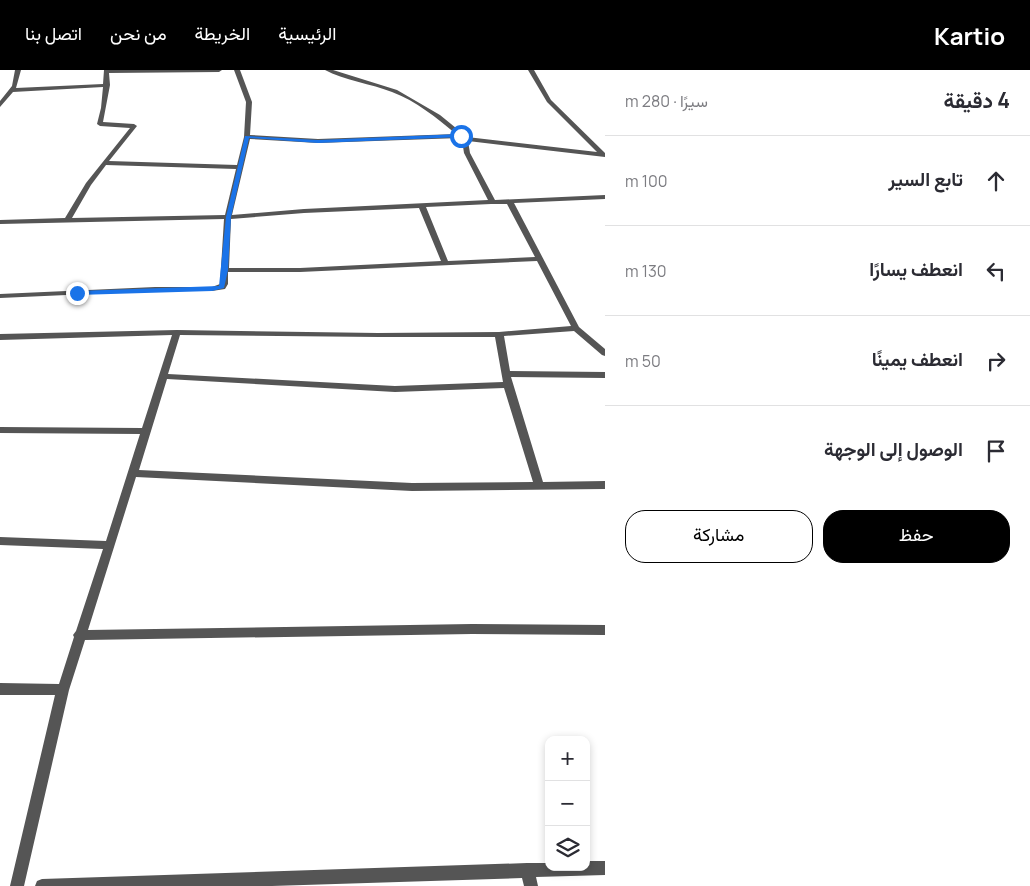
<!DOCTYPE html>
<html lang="ar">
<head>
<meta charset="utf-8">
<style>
	body { margin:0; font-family:Manrope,Vazirmatn,sans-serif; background:#f7f7f7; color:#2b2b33; direction:rtl }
	.controls { position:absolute; right:15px; bottom:15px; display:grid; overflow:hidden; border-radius:10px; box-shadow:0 2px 8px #0003 }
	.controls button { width:45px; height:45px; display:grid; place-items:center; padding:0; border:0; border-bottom:1px solid #e1e1e2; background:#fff; color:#2b2b33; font:25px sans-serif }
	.stop { position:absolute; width:15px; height:15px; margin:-11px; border:4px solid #1a73e8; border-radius:50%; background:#fff }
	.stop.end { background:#1a73e8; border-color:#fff; box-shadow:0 1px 5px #0008 }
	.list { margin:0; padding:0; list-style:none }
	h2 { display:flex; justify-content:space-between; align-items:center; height:65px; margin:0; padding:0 20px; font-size:21px }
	h2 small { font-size:16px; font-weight:400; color:#7c7c81 }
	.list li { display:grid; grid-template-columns:32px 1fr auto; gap:15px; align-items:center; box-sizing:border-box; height:90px; padding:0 20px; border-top:1px solid #e1e1e2 }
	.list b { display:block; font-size:19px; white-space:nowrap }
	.list em { font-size:16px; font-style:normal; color:#7c7c81 }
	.actions { display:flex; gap:10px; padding:15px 20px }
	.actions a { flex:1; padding:11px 0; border:1px solid #000; border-radius:20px; text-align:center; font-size:18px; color:#000 }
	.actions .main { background:#000; color:#fff }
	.icon { flex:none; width:28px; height:28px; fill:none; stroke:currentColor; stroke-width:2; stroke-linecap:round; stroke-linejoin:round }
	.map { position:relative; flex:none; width:605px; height:816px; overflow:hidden; direction:ltr }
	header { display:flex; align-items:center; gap:30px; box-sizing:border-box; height:70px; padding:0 25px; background:#000; color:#fff }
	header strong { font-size:24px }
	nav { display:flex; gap:28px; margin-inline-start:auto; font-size:18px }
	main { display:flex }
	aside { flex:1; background:#fff }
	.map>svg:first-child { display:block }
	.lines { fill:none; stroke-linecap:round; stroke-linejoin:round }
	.street { fill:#555; fill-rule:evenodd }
	.route { fill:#1a73e8 }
</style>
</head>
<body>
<header>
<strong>Kartio</strong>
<nav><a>الرئيسية</a><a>الخريطة</a><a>من نحن</a><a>اتصل بنا</a></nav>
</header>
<main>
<aside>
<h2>4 دقيقة<small>سيرًا · 280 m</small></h2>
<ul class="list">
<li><svg class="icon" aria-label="ahead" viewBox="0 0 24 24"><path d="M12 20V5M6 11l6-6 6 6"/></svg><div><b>تابع السير</b></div><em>100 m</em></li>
<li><svg class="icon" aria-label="left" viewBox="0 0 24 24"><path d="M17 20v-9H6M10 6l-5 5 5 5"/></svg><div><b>انعطف يسارًا</b></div><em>130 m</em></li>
<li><svg class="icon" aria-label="right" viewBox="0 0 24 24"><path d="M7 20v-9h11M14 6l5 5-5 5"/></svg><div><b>انعطف يمينًا</b></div><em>50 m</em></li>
<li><svg class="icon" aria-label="arrive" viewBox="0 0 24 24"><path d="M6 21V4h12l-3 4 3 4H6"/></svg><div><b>الوصول إلى الوجهة</b></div></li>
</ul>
<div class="actions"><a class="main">حفظ</a><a>مشاركة</a></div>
</aside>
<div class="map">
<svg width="605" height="816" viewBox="0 0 605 816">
	<rect width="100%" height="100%" fill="#fff"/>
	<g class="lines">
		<path class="street" d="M15 0H21L16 18 103 14 104 0H222L219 2 109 3 110 15 103 52 134 54 137 56 109 91 237 95 244 67 246 32 234 0H240L252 32 250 65 318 69 456 64C437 48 416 31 392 22 372 14 343 10 325 0H333L397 20 440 45 467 67 597 82 547 32 528 0H534L551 30 605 83V87L468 71 470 83 495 130 605 125V129L514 133 579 257 605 279V286L602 285 574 261 504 266 510 301 605 302V308L511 307 543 412 605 411V419L412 421 136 407 88 560 472 554 605 555V565L472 564 85 570 69 620 24 816H10L55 625H0V613L59 614 74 567 73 565 76 561 103 479 0 475V467L106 471 140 364 0 363V357L142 358 172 265 0 270V264L177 260 378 263 499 262 571 256 537 191 300 202H228V214L225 219 212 221H155L0 228V224L155 217H212L220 214 224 149 0 154V150L65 148 86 113 130 58 100 56 97 54 101 38 103 17 13 22 0 37V31L12 16ZM460 68 462 70 464 83 488 130 304 139 232 145 250 69 318 73ZM106 95 236 99 225 145 72 148 91 115ZM491 134H507L535 187 448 191 426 137ZM419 138 441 191 300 198H229L231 149 304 143ZM180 265 378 267H495L503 312 395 316 168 304ZM167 309 395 322 504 318 533 412 412 413 139 400Z
			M586 791H605V805L536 807 538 816H524L522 808 272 816H35L37 811 42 809 527 793H549V797H586Z"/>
	</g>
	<path class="route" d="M461 64 462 67 318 73 249 68 231 147 228 200 224 218 212 221 77 225 74 223 77 221 219 216 226 147 245 66 318 70Z"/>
</svg>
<div class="controls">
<button>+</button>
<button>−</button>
<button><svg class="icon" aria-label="layers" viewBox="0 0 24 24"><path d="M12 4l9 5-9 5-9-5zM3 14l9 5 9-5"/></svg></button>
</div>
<div class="stop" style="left:461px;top:66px"></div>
<div class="stop end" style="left:77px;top:223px"></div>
</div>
</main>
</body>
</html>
